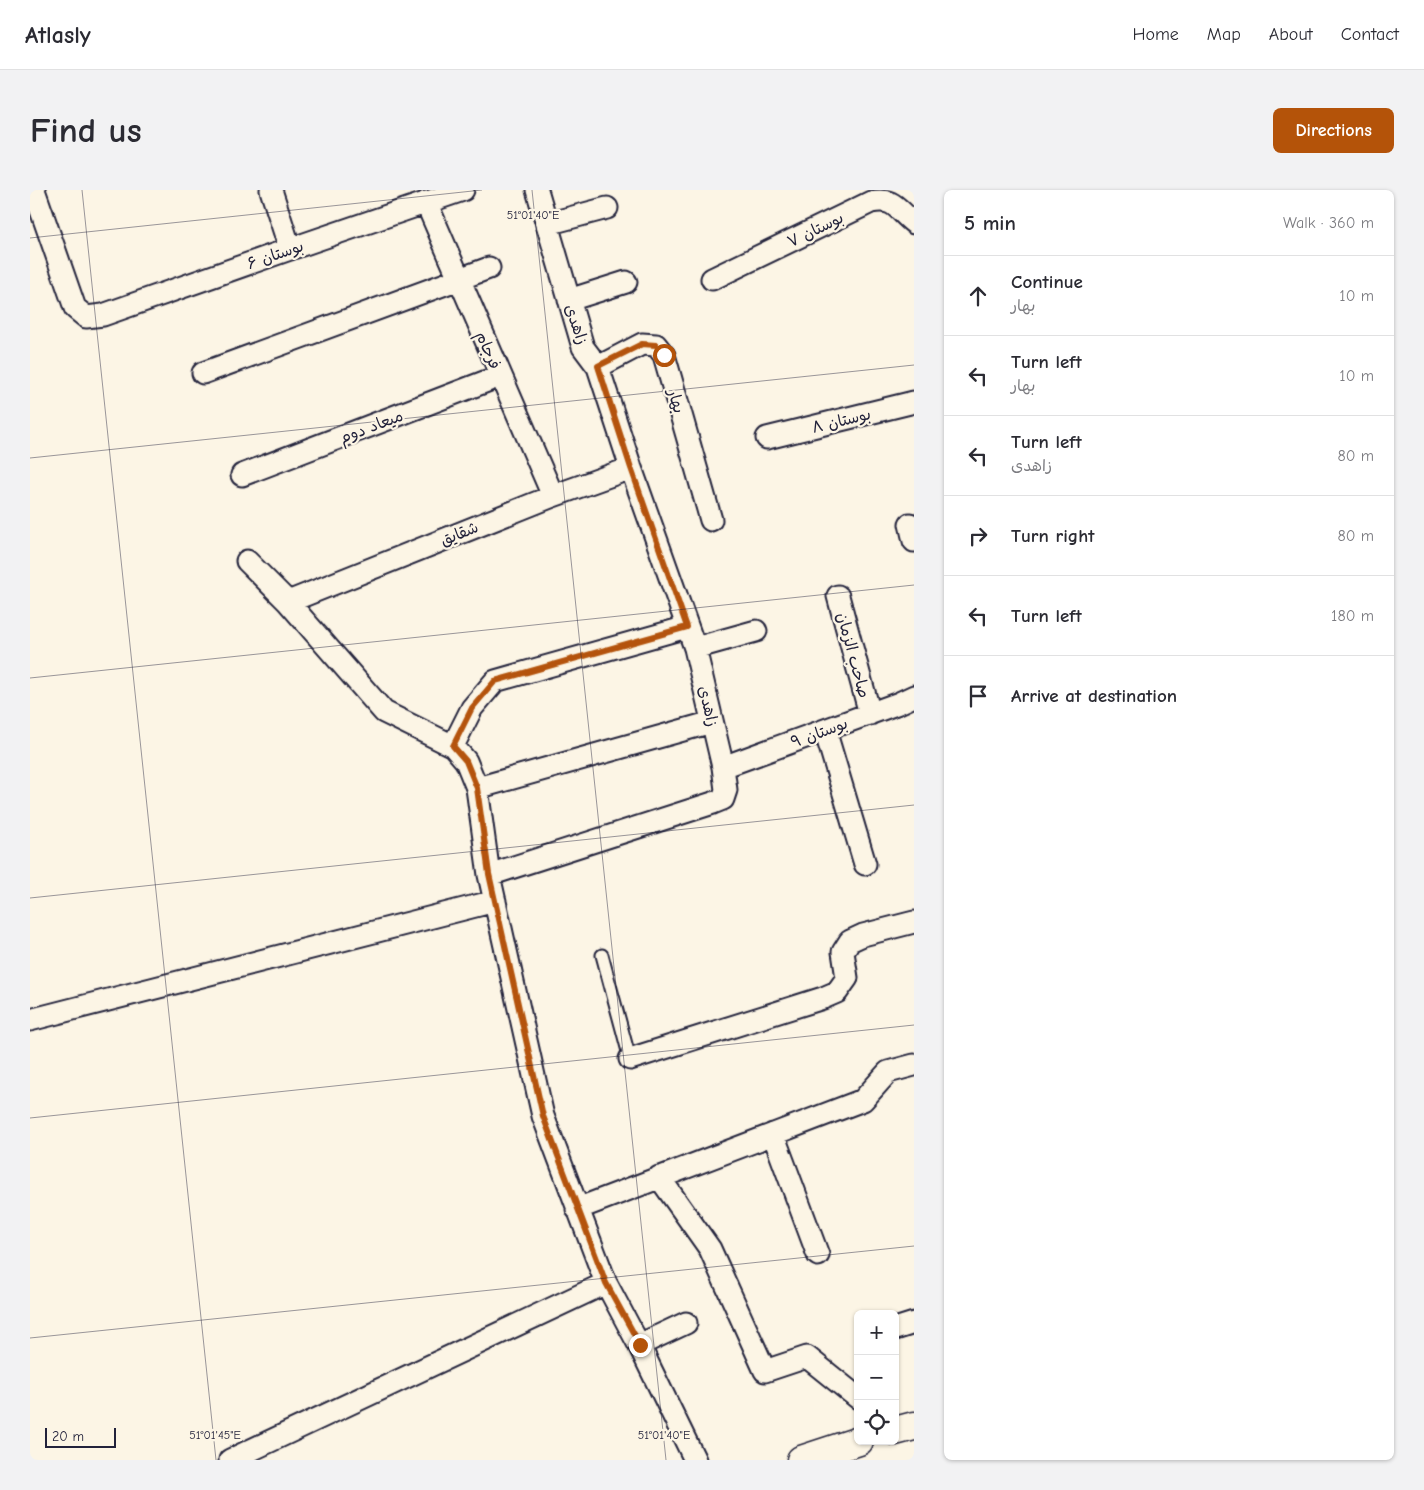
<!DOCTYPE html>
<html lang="en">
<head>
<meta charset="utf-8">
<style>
	body { margin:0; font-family:"Comic Neue","Playpen Sans Arabic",sans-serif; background:#f2f2f3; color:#2b2b33 }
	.controls { position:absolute; right:15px; bottom:15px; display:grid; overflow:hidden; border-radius:8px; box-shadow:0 1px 4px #0004 }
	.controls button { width:45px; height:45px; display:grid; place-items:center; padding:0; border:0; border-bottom:1px solid #e1e1e2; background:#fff; color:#2b2b33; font:25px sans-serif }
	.scale { position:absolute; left:15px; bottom:12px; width:71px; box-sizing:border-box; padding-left:5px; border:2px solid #22223b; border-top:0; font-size:14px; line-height:18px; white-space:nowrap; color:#22223b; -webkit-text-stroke:4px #fcf5e5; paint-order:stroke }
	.stop { position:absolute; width:15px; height:15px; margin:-11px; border:4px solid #b45309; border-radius:50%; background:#fff }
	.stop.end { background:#b45309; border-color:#fff; box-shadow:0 1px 5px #0008 }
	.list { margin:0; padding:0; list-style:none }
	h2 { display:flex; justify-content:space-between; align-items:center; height:65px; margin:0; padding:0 20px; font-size:21px }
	h2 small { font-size:16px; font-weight:400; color:#7c7c81 }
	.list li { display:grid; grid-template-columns:32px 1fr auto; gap:15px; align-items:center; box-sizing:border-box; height:80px; padding:0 20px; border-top:1px solid #e1e1e2 }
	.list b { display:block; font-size:19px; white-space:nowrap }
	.list p { margin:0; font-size:16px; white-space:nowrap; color:#7c7c81 }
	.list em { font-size:16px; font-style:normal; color:#7c7c81 }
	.icon { flex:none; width:28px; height:28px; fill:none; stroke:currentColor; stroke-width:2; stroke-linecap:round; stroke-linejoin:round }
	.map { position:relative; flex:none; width:884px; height:1270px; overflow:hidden; border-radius:8px }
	header { display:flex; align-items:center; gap:30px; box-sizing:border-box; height:70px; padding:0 25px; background:#fff; border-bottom:1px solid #e1e1e2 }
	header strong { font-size:24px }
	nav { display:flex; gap:28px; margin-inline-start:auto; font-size:18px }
	.intro { display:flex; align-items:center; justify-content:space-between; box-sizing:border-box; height:120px; padding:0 30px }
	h1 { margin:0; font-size:35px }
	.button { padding:12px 22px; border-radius:8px; background:#b45309; color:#fff; font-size:18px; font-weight:700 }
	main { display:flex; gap:30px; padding:0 30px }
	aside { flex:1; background:#fff; border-radius:8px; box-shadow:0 1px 4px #0004 }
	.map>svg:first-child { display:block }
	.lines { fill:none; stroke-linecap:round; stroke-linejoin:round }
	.lane-casing { stroke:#22223b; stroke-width:15 }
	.street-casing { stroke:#22223b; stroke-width:25 }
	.secondary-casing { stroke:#22223b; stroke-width:31 }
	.lane { stroke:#fcf5e5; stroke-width:11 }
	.street { stroke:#fcf5e5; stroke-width:21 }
	.secondary { stroke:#fcf5e5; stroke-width:28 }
	.route { stroke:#b45309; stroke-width:6 }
	.ticks { fill:none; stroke:#22223b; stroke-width:1; stroke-opacity:0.45 }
	.labels { text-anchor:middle; stroke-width:4.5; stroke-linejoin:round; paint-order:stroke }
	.street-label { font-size:16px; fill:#22223b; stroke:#fcf5e5 }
	.ticks-label { font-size:12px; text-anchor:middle; fill:#22223b; stroke:#fcf5e5; stroke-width:4.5; stroke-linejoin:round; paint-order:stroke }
</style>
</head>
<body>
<header>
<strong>Atlasly</strong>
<nav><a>Home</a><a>Map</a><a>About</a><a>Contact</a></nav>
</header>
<div class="intro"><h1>Find us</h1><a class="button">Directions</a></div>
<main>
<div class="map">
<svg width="884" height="1270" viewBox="0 0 884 1270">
	<rect width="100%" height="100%" fill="#fcf5e5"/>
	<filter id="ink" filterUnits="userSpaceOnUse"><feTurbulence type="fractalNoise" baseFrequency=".02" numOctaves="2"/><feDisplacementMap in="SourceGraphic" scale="10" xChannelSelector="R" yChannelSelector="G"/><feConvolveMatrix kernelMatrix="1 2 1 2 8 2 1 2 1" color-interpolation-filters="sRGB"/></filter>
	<g filter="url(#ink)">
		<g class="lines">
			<defs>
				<path id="lane" d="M572 765 600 869"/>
				<path id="street" d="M4 0 45 118 56 127 73 125 260 59 433 0
					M241 0 260 59
					M396 12 523 306
					M517 34 577 18
					M682 89 841 12C865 7 867 20 884 33
					M539 110 596 92
					M568 177 612 154 626 155 634 165 681 330
					M173 183 459 78
					M737 248 884 212
					M212 285 470 186
					M880 334 884 351
					M217 371 258 412 354 522 423 556 436 571 447 598 459 685 513 926 576 1093 609 1155 665 1270
					M808 406 840 524
					M258 412 523 306 601 278
					M665 458 726 441
					M795 540 835 674
					M423 556 442 518 465 491 657 437
					M693 577 869 513 884 506
					M447 598 682 532
					M459 685 683 613 693 609 696 600 693 577 665 458 601 278 568 177 553 157 507 0
					M0 830 465 711
					M600 869 793 808 807 802 817 788 813 762 820 751 833 745 884 732
					M743 944 788 1065
					M629 987 680 1059 735 1181 777 1167 828 1208
					M547 1019 833 910 858 882 884 875
					M865 1139 884 1133
					M609 1155 656 1133
					M200 1270 576 1093"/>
				<path id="secondary" d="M865 1241 884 1236
					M771 1270 829 1251"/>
			</defs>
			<use href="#lane" class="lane-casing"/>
			<use href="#street" class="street-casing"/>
			<use href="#secondary" class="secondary-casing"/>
			<use href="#lane" class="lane"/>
			<use href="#street" class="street"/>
			<use href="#secondary" class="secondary"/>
		</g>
	</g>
	<g class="lines" filter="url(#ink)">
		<path class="route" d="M610 1155 576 1093 513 926 459 684 447 598 436 571 423 556 442 518 465 491 657 437 601 278 568 176 612 154 626 155 634 165"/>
	</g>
	<path class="ticks" d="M52 0 186 1270M502 0 636 1270M0 48 452 0M0 268 884 175M0 488 884 395M0 708 884 615M0 928 884 835M0 1148 884 1056"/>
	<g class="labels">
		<g class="street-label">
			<text transform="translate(785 39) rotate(-26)" y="6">بوستان ۷</text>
			<text transform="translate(245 64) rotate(-19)" y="6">بوستان ۶</text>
			<text transform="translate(547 134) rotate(71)" y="6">زاهدی</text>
			<text transform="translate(459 160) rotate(67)" y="6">فرجام</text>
			<text transform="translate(647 211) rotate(74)" y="6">بهار</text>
			<text transform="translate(811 230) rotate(-14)" y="6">بوستان ۸</text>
			<text transform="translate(341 236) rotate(-21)" y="6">میعاد دوم</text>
			<text transform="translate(429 343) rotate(-22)" y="6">شقایق</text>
			<text transform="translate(824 465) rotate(75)" y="6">صاحب الزمان</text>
			<text transform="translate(679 516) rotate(77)" y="6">زاهدی</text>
			<text transform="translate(789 542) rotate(-20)" y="6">بوستان ۹</text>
		</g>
	</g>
	<g class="ticks-label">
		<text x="503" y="29">51°01'40"E</text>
		<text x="185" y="1249">51°01'45"E</text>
		<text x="634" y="1249">51°01'40"E</text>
	</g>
</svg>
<div class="controls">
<button>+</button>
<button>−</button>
<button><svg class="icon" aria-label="locate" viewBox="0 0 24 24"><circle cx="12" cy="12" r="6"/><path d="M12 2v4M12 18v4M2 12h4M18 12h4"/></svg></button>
</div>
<div class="scale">20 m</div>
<div class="stop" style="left:634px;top:165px"></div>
<div class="stop end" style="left:610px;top:1155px"></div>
</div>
<aside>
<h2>5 min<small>Walk · 360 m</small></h2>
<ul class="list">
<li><svg class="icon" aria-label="ahead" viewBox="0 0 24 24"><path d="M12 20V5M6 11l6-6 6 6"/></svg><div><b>Continue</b><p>بهار</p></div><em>10 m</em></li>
<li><svg class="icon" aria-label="left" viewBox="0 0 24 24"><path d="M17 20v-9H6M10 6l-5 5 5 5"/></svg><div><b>Turn left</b><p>بهار</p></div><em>10 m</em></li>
<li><svg class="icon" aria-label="left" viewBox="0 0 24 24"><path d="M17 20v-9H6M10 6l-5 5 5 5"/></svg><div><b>Turn left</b><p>زاهدی</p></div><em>80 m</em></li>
<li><svg class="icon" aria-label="right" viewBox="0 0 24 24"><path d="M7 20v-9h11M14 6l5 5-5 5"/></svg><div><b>Turn right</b></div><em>80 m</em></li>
<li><svg class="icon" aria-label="left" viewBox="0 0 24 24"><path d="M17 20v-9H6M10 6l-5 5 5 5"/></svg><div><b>Turn left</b></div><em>180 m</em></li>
<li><svg class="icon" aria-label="arrive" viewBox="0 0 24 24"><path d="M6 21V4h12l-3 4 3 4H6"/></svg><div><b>Arrive at destination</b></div></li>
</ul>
</aside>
</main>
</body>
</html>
